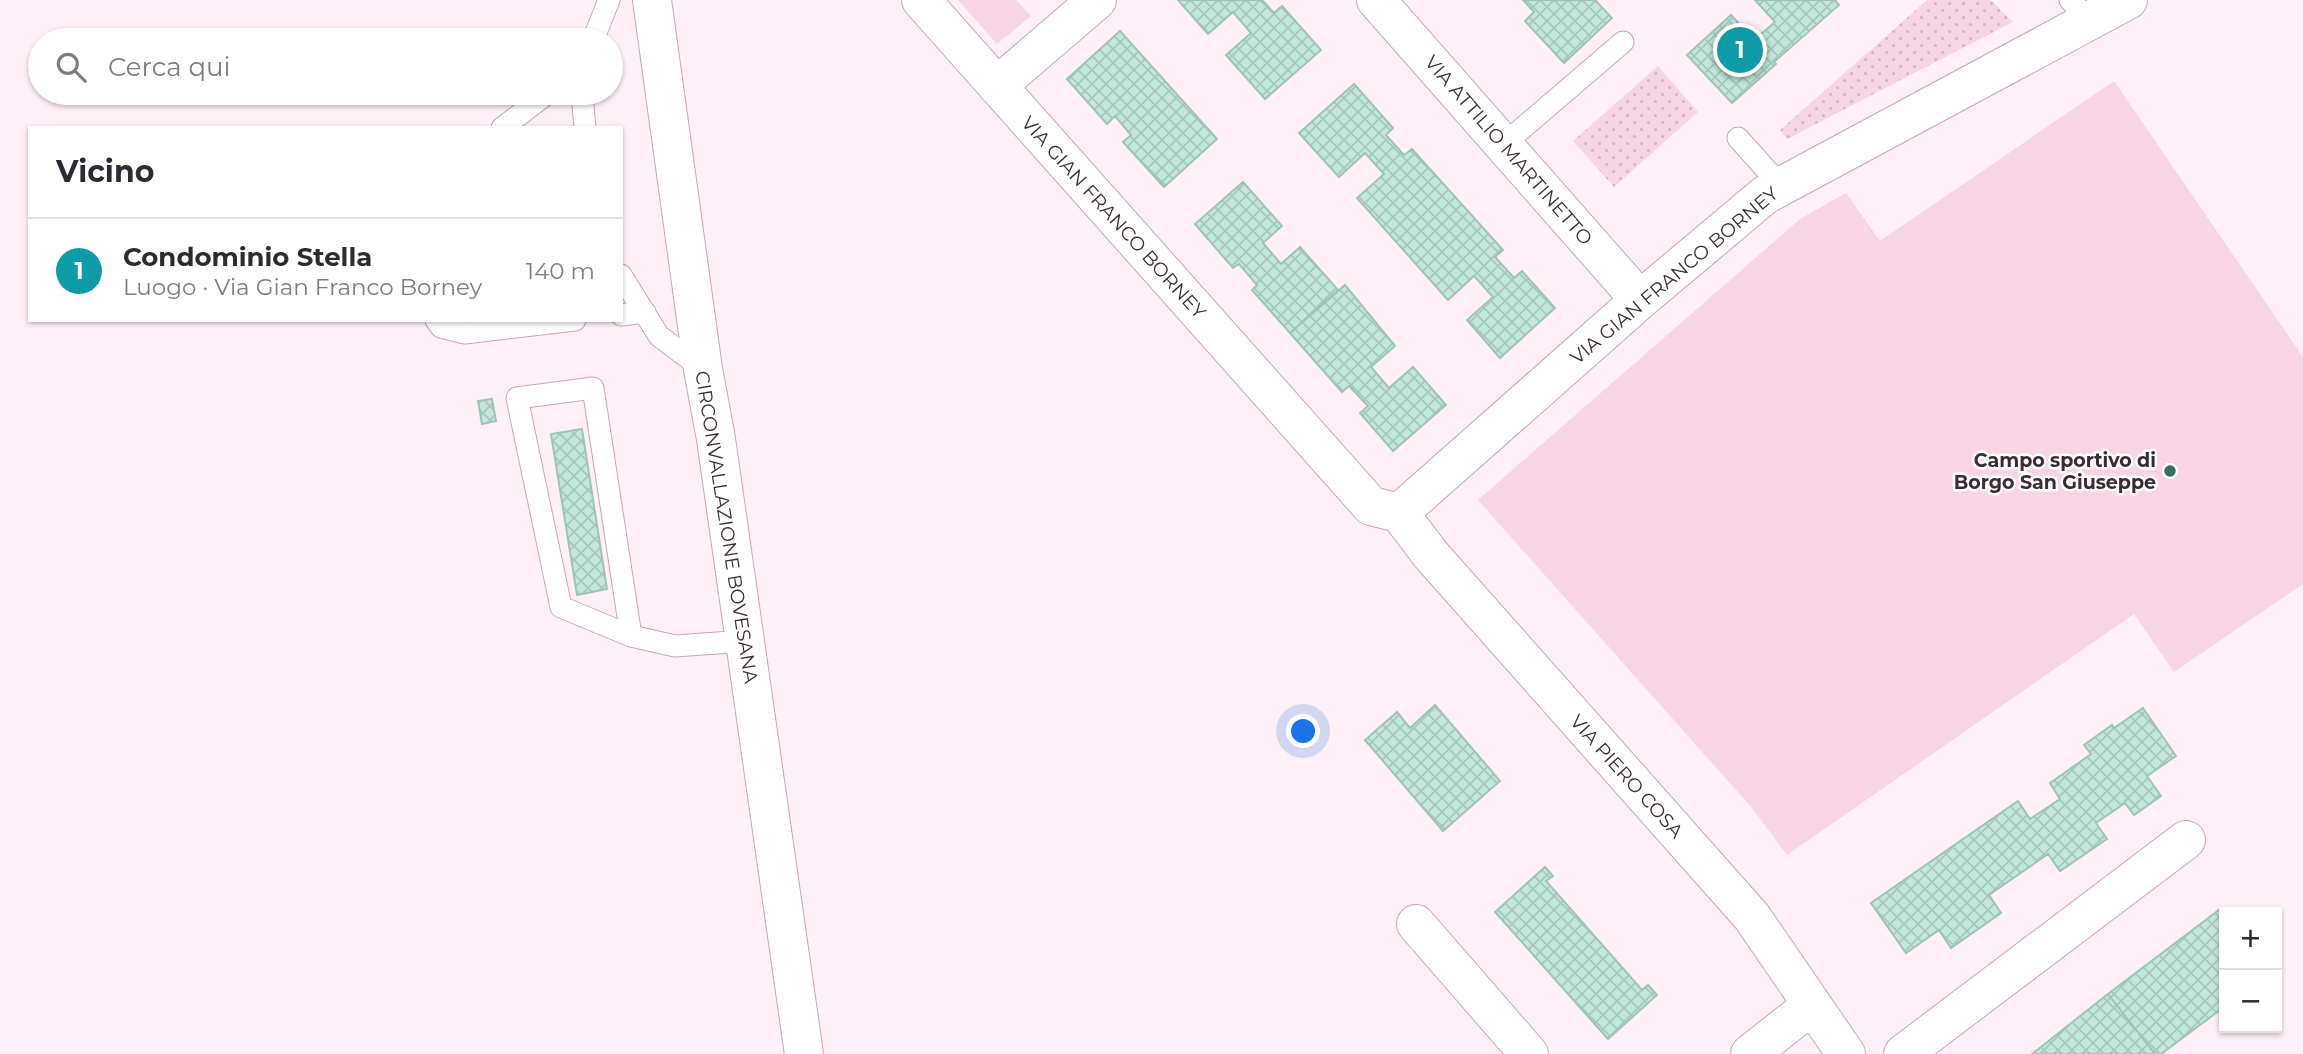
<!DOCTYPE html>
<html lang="it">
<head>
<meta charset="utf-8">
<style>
	body { margin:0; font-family:Montserrat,sans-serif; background:#f2f2f3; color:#2b2b33 }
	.controls { position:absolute; right:21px; bottom:21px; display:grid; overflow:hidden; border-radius:0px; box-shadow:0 2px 5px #0004 }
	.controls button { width:63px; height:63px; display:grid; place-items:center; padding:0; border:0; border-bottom:2px solid #e1e1e2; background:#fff; color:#2b2b33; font:35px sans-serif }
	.you { position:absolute; left:1304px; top:732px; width:24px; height:24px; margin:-18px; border:5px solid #fff; border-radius:50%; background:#1a73e8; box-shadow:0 0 0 10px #1a73e833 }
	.badge { display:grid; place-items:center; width:46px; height:46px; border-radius:50%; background:#32715e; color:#fff; font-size:23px; font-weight:700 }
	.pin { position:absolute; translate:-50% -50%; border:4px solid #fff; box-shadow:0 2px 7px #0006 }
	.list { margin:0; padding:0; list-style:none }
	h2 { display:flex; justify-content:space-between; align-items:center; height:91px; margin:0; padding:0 28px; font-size:30px }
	h2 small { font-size:23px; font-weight:400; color:#7c7c81 }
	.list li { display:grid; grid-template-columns:46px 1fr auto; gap:21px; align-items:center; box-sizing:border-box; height:105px; padding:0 28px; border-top:2px solid #e1e1e2 }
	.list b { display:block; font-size:26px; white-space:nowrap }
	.list p { margin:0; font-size:23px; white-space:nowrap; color:#7c7c81 }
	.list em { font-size:23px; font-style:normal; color:#7c7c81 }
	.icon { flex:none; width:38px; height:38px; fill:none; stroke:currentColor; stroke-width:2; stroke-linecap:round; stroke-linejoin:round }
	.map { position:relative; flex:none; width:2303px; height:1054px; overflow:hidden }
	.search { position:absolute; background:#fff; box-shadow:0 2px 5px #0004; left:28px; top:28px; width:595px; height:77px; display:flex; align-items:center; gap:18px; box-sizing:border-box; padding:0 24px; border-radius:38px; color:#7c7c81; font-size:26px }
	.panel { position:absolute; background:#fff; box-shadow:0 2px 5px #0004; left:28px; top:126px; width:595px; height:196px; border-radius:0px }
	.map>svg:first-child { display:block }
	.grass { fill:url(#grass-dots) }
	.park { fill:#f7d5e4 }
	.building { fill:url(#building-cross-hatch); stroke:#9fc4b6; stroke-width:2 }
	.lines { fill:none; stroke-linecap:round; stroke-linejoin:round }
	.lane-casing { stroke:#c7a6b5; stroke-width:23 }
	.street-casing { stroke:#c7a6b5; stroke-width:40 }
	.primary-casing { stroke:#c7a6b5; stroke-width:40 }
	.lane { stroke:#fff; stroke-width:21 }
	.street { stroke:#fff; stroke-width:38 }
	.primary { stroke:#fff; stroke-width:38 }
	.poi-dot { fill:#32715e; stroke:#fff; stroke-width:2.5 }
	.labels { text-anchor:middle; stroke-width:5; stroke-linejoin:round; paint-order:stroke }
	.street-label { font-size:19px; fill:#3a2c33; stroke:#fff }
	.poi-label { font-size:19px; font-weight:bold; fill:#3a2c33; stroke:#fff; text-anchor:end }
</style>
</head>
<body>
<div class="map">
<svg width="2303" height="1054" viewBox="0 0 2303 1054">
	<defs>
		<pattern id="grass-dots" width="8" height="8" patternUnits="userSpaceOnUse" patternTransform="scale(1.75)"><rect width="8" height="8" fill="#f7d5e4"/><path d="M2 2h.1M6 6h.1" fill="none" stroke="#d4b7c4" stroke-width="1.8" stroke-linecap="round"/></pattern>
		<pattern id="building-cross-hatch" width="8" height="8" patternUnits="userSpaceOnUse" patternTransform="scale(1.75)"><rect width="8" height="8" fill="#c2e8da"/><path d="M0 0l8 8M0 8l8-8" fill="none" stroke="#a7c7bc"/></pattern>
	</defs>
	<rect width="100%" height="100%" fill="#fff0f7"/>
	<path class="grass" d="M1927 0H1991L2013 22 1787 139 1780 130Z
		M1658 66 1698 112 1614 187 1573 141Z"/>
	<path class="park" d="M958 0H1016L1031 16 997 44Z
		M2114 81 2303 357V584L2174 672 2134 614 1787 855 1752 808 1478 500 1800 219 1846 193 1880 241Z"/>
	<path class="building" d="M1178 0H1262L1274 13 1282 6 1321 50 1265 99 1226 55 1251 33 1233 12 1208 34Z
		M1523 0H1595L1612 18 1564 63 1525 21 1534 12Z
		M1755 0H1835L1839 5 1774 62 1776 64 1732 103 1687 55 1731 15 1754 40 1775 22Z
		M1120 31 1217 139 1164 187 1123 142 1131 135 1115 116 1107 124 1067 79Z
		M1354 84 1393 128 1386 135 1404 155 1412 149 1503 250 1495 257 1514 278 1522 271 1555 308 1500 358 1467 320 1493 297 1474 276 1448 300 1357 198 1384 174 1365 153 1339 177 1299 133Z
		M1243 182 1282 226 1263 243 1281 264 1300 247 1338 290 1290 333 1252 290 1257 285 1239 264 1233 268 1195 224Z
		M1345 285 1395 346 1371 367 1389 388 1413 367 1446 405 1393 451 1360 413 1368 406 1349 386 1342 392 1290 333Z
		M492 399 496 421 482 424 478 401Z
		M582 429 607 589 577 595 551 434Z
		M1435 705 1500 781 1443 831 1365 740 1397 712 1410 728Z
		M2143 708 2176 756 2147 776 2161 796 2134 815 2125 803 2096 823 2107 839 2060 871 2048 854 1989 895 2001 913 1951 948 1939 930 1906 953 1871 903 2018 801 2030 819 2060 799 2050 783 2091 754 2084 745 2112 725 2114 728Z
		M1545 867 1553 876 1546 881 1642 990 1648 985 1657 995 1608 1039 1495 912Z
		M2219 910 2224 917V1007L2161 1054H2155L2108 994Z
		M2108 994 2155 1054H2032Z"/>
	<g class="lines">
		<defs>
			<path id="lane" d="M2070 0 2089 20
				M593 40 609 0
				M582 93 585 128
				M502 128 548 93
				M1738 138 1780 185
				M1504 144 1623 42
				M621 275 659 336 703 369
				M621 315 645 312
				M436 320 441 327 465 333 575 320
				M631 636 593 388 517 398 561 607 631 636 675 646 745 641"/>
			<path id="street" d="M921 0 1371 506 1399 513 1431 555 1752 917 1846 1054
				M1376 0 1640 300
				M997 86 1097 0
				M1399 513 1640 300 1765 195 2128 0
				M1416 924 1529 1054
				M1750 1054 1812 1005
				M1903 1054 2186 840"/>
			<path id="primary" d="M652 0 703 369 716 439 804 1054"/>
		</defs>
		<use href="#lane" class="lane-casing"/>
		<use href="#street" class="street-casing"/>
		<use href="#primary" class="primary-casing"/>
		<use href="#lane" class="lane"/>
		<use href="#street" class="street"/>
		<use href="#primary" class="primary"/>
	</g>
	<circle class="poi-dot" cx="2170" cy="471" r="7"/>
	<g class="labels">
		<g class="street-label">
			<text transform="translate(1509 150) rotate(49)" y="7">VIA ATTILIO MARTINETTO</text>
			<text transform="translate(1114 217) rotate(48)" y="7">VIA GIAN FRANCO BORNEY</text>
			<text transform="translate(1674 275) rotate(-40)" y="7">VIA GIAN FRANCO BORNEY</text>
			<text transform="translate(727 527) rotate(81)" y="7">CIRCONVALLAZIONE BOVESANA</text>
			<text transform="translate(1627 776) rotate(48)" y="7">VIA PIERO COSA</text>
		</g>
		<g class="poi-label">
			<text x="2156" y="467">Campo sportivo di<tspan x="2156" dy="22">Borgo San Giuseppe</tspan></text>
		</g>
	</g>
</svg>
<div class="controls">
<button>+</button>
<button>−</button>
</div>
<div class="you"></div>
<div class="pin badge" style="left:1740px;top:50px;background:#0f9aa8">1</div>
<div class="search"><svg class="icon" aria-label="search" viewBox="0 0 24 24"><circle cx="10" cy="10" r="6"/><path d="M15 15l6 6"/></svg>Cerca qui</div>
<section class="panel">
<h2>Vicino<small></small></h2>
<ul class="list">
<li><span class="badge" style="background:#0f9aa8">1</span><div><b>Condominio Stella</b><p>Luogo · Via Gian Franco Borney</p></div><em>140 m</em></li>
</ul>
</section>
</div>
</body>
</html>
